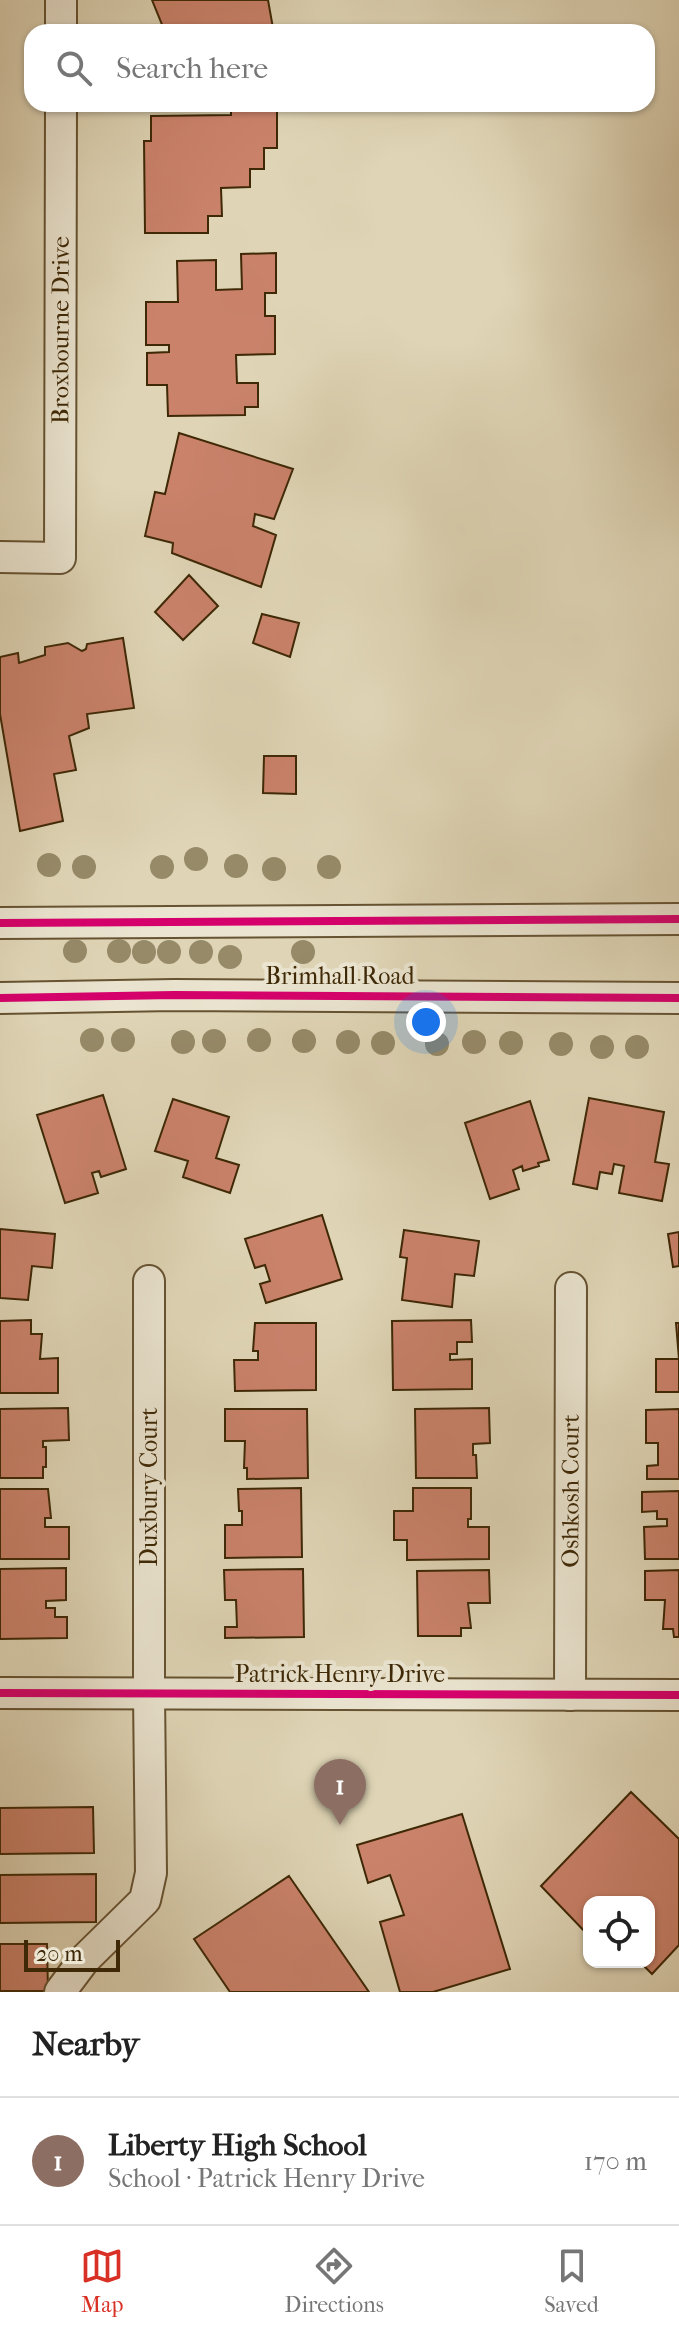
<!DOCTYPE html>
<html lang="en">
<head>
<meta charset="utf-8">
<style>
	body { margin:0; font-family:"IM FELL French Canon",serif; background:#f2f2f2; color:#222 }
	.controls { position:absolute; right:24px; bottom:24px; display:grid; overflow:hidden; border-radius:16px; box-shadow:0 2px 6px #0004 }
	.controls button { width:72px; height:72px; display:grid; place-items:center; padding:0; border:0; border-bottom:2px solid #e0e0e0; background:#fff; color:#222; font:40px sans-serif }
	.scale { position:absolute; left:24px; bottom:20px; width:96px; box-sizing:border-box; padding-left:8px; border:4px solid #3e2806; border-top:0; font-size:22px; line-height:28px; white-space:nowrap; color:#3e2806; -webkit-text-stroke:6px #eae4d0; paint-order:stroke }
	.you { position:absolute; left:426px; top:1022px; width:28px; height:28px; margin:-20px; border:6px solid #fff; border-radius:50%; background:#1a73e8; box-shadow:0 0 0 12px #1a73e833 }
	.badge { display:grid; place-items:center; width:52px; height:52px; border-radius:50%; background:#d93025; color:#fff; font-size:26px; font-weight:700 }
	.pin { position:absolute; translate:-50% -66px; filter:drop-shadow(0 2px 4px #0008) }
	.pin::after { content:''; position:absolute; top:42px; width:28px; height:24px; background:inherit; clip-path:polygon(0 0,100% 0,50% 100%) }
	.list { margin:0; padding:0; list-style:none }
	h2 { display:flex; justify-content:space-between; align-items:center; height:104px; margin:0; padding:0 32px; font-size:34px }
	h2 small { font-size:26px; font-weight:400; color:#767676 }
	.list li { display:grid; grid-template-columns:52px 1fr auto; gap:24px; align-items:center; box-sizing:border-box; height:128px; padding:0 32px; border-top:2px solid #e0e0e0 }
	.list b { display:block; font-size:30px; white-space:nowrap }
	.list p { margin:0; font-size:26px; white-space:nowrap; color:#767676 }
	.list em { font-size:26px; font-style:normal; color:#767676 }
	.icon { flex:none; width:44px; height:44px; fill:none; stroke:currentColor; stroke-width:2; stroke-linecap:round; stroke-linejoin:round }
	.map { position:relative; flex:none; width:679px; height:1992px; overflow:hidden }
	.search { position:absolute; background:#fff; box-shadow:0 2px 6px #0004; left:24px; right:24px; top:24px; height:88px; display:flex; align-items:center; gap:20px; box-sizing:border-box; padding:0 28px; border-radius:24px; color:#767676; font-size:30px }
	.sheet { height:232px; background:#fff }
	nav { display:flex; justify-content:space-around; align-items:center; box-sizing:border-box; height:112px; border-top:2px solid #e0e0e0; background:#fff; font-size:22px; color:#767676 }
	nav a { display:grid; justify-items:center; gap:4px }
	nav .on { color:#d93025 }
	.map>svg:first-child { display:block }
	.building { fill:#ca826b; stroke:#3e2806; stroke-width:2 }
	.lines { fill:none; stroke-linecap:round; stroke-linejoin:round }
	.minor-casing { stroke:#665332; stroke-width:34 }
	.minor { stroke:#eae4d0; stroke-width:30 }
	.cycleway-casing { stroke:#eae4d0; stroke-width:13 }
	.cycleway { stroke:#d6006c; stroke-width:8 }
	.tree { fill:#968a68 }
	.labels { text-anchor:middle; stroke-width:8; stroke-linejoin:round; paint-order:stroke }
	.street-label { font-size:24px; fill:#3e2806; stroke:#eae4d0 }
</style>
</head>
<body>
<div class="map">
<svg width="679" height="1992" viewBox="0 0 679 1992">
	<rect width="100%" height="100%" fill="#dfd5b6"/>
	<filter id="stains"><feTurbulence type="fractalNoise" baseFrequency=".0025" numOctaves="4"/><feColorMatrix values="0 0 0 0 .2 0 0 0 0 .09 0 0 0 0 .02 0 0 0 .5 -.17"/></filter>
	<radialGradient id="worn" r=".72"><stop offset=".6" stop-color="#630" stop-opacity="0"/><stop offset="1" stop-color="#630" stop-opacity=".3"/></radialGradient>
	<path class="building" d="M152 0H268L273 28 257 32H165Z
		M231 104H277V148H264V169H250V187L221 188 222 216H208V233H145L144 141H151V116L231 115Z
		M276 253V293H265V316H275V354L236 355 237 383H258V407H245V415L168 416 167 385H147V353L169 352V345H146V302H178L177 261 216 260V290L242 289 241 254Z
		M179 433 293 469 274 519 255 514 253 526 276 535 261 587 172 553 173 543 145 536 155 492 165 494Z
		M189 575 218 606 183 640 155 612Z
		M262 614 299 623 290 657 253 643Z
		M123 638 134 708 87 714 89 728 69 736 76 770 54 774 63 821 20 831 0 714V657L18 653 19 663 45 655V647L68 643 82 651 86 649 87 644Z
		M264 756H296V794L263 793Z
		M103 1095 126 1169 101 1177 99 1171 92 1173 98 1193 65 1203 37 1115Z
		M589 1098 664 1112 655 1162 669 1164 662 1201 619 1193 624 1166 614 1164 612 1174 600 1172 597 1189 573 1184Z
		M173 1099 229 1117 216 1158 239 1165 230 1193 183 1177 188 1161 155 1151Z
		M530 1101 549 1160 538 1163 539 1166 523 1171 522 1166 513 1170 519 1189 490 1199 465 1123Z
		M322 1215 342 1279 266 1303 260 1284 270 1281 265 1265 255 1268 245 1239Z
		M0 1229 55 1234 52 1268 32 1266 28 1300 0 1298Z
		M404 1230 479 1241 474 1276 455 1274 452 1307 402 1300 407 1258 400 1257Z
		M679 1232V1266L673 1267 668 1234Z
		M31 1320V1334H42L40 1359 58 1358V1393H0V1321Z
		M471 1320 472 1342H457V1354H450V1360L472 1359V1389L393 1390 392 1321Z
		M255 1323H316V1390L235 1391 234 1360H258V1351H253Z
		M676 1323H679V1392H656V1359H679Z
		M68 1408 69 1440 43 1441V1447H46V1467H43V1478H0V1409Z
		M489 1408 490 1443 473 1444V1455H476L477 1478H416L415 1409Z
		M225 1409H307L308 1478 247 1479V1468H244L245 1441H225Z
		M679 1409V1479H647V1466L658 1465V1443H646V1410Z
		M301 1488 302 1557 225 1558V1525H242V1511H239L238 1489Z
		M413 1488H471V1519H468V1527H489V1559L407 1560V1540H394V1511H413Z
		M0 1489H48L51 1518H45V1527H69V1559H0Z
		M679 1491V1559H645L644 1527 667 1526V1519H657V1511L642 1512V1492Z
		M66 1568V1600L46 1601V1608H55V1617H67V1638L0 1639V1569Z
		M303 1569 304 1637 225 1638V1627H237L236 1600H225L224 1570Z
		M489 1570 490 1603H468L471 1628H461V1636H418L417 1571Z
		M679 1570V1637H674L673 1629H663L665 1600H645V1571Z
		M631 1792 679 1839V1945L652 1974 640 1962H649V1902H589V1936L541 1886Z
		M93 1807 94 1853 0 1854V1808Z
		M462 1814 510 1969 433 1992H400L380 1922 404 1915 390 1875 368 1883 357 1845Z
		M96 1874V1922L0 1923V1875Z
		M289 1876 369 1992H230L194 1939Z
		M0 1944H47L48 1991H0Z"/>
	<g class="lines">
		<defs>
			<g id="minor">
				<path d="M61 32V0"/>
				<path id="s1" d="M0 557 60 558 61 104"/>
				<path d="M0 923 679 919"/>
				<path d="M0 998 174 995 679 998"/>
				<path d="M0 1693 679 1695"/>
				<path id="s2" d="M570 1695 571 1288"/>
				<path d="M60 1992 84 1960 145 1900 151 1873 149 1693V1281"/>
			</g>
		</defs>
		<use href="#minor" class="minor-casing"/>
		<use href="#minor" class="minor"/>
		<defs>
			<path id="cycleway" d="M0 923 679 919
				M0 998 174 995 679 998
				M0 1693 679 1695"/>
		</defs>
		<use href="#cycleway" class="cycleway-casing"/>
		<use href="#cycleway" class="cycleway"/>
	</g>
	<g class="tree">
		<circle cx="196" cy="859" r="12"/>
		<circle cx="49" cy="865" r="12"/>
		<circle cx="236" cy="866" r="12"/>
		<circle cx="84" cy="867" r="12"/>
		<circle cx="162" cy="867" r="12"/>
		<circle cx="329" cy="867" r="12"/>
		<circle cx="274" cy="869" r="12"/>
		<circle cx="75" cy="951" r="12"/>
		<circle cx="119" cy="951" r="12"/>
		<circle cx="144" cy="952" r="12"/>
		<circle cx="169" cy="952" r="12"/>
		<circle cx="201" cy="952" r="12"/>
		<circle cx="303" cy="952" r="12"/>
		<circle cx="230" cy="957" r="12"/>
		<circle cx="92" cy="1040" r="12"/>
		<circle cx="123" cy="1040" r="12"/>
		<circle cx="259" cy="1040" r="12"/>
		<circle cx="214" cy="1041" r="12"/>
		<circle cx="304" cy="1041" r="12"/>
		<circle cx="183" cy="1042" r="12"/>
		<circle cx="348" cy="1042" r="12"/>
		<circle cx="474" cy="1042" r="12"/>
		<circle cx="383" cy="1043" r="12"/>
		<circle cx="511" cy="1043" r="12"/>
		<circle cx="437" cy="1044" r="12"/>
		<circle cx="561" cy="1044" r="12"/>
		<circle cx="602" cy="1047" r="12"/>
		<circle cx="637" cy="1047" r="12"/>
	</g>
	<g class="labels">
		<g class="street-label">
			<text dy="8" stroke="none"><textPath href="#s1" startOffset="288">Broxbourne Drive</textPath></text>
			<text x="340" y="984">Brimhall Road</text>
			<text transform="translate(149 1487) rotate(-90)" y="8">Duxbury Court</text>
			<text dy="8" stroke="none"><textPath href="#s2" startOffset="204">Oshkosh Court</textPath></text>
			<text x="340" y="1682">Patrick Henry Drive</text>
		</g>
	</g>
	<rect width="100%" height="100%" filter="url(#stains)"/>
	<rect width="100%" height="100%" fill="url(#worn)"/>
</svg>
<div class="controls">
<button><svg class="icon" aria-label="locate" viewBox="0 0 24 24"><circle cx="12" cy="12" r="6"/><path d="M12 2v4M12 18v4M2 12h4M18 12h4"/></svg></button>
</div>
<div class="scale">20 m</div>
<div class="you"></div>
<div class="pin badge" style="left:340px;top:1825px;background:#8d6e63">1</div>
<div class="search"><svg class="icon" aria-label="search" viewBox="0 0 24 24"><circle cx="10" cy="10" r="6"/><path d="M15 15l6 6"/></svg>Search here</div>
</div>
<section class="sheet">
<h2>Nearby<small></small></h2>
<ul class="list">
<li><span class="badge" style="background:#8d6e63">1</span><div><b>Liberty High School</b><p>School · Patrick Henry Drive</p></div><em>170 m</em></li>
</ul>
</section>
<nav>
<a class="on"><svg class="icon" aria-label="map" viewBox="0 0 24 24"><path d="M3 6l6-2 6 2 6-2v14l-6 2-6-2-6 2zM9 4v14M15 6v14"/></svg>Map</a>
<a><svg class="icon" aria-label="directions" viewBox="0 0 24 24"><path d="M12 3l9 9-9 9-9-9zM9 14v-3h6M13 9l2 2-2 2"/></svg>Directions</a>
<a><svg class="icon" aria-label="saved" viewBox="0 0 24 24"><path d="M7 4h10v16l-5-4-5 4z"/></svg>Saved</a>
</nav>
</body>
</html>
